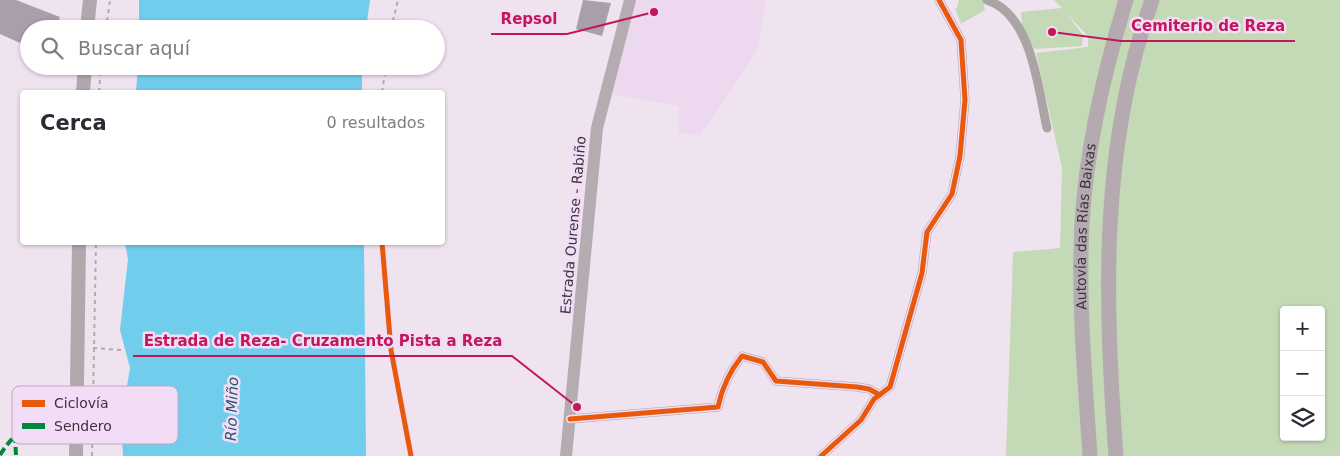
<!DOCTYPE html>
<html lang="es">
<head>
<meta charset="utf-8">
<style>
	body { margin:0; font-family:"DejaVu Sans",sans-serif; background:#f7f7f7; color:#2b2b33 }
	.controls { position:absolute; right:15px; bottom:15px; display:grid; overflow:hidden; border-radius:5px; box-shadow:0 1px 4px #0004 }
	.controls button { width:45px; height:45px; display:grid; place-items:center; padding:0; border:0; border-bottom:1px solid #e1e1e2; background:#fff; color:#2b2b33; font:25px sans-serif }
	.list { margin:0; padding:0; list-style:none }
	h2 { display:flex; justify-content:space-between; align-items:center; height:65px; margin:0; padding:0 20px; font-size:21px }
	h2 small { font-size:16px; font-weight:400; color:#7c7c81 }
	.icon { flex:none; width:28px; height:28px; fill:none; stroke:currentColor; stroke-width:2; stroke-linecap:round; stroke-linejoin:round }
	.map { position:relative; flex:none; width:1340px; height:456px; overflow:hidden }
	.search { position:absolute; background:#fff; box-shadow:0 1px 4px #0004; left:20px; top:20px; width:425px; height:55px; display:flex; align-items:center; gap:12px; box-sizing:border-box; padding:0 18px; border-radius:28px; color:#7c7c81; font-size:19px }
	.panel { position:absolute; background:#fff; box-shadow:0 1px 4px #0004; left:20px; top:90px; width:425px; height:155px; border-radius:5px }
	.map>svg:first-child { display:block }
	.built { fill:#edd9ef }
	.green { fill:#c4d9b6; fill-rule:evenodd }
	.water { fill:#70cdec }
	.building { fill:#a99faa }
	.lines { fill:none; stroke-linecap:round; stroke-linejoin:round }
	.path { stroke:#b1aaaf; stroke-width:2; stroke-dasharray:4 4; stroke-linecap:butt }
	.minor { stroke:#aaa4a5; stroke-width:9 }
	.secondary { stroke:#b4acb0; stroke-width:12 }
	.trunk { stroke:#b1a8ad; stroke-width:14 }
	.motorway { stroke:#b4aab0; stroke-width:15 }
	.quiet { stroke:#00873e; stroke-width:4; stroke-dasharray:8 4; stroke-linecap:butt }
	.cycleway-casing { stroke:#f3ddf6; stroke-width:8 }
	.cycleway { stroke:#e8590c; stroke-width:5 }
	.labels { text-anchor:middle; stroke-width:5; stroke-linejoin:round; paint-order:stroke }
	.street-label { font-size:14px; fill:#3c333d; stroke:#f3ddf6 }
	.water-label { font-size:15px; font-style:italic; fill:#235869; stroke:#f3ddf6 }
	.key { fill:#f3ddf6; stroke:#bcaabe; stroke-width:1 }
	.key-label { font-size:14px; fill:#3c333d }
	.leader { fill:none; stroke:#c2185b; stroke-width:2 }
	.callout-dot { fill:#c2185b; stroke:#f3ddf6; stroke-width:2 }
	.callout-label { font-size:15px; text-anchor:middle; font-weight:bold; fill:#c2185b; stroke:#f3ddf6; stroke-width:5; stroke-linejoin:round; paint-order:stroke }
</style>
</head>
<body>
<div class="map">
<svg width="1340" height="456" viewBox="0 0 1340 456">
	<rect width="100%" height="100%" fill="#efe3f0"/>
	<path class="built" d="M635 0H766L758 47 731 91 700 135 679 133 678 106 612 94Z"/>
	<path class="green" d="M959 0H983L985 10 961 24 955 8H957Z
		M1054 0H1340V456H1006L1013 252 1060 248 1062 168 1036 53 1088 47V36L1067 14 1083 35 1082 46 1034 49 1022 28 1021 12 1062 8ZM1284 310H1321V437H1284Z"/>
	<path class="water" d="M139 0H370L366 29H139Z
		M138 66H362V92H136Z
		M125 243H364L366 456H123L121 421 130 368 120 330 128 259Z"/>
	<path class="building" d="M0 0H16L60 17 55 29H29V47L0 34Z
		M583 0 611 3 602 36 576 29Z"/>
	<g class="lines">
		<path class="path" d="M106 29 110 0
			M391 29 398 0
			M99 92 101 66
			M382 92 386 66
			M382 242 391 350 411 456
			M93 348 121 350
			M92 456 96 242"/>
		<path class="minor" d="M987 0C1032 15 1038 88 1047 128
			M570 419 718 407C722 387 730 371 742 356L763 362 776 381 857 387 869 389 880 395
			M821 456 861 420 874 399 890 387 922 273 927 232 952 194 960 156 965 100 961 40 939 0"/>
		<path class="secondary" d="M566 456 597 128 630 0"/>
		<path class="trunk" d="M87 29 90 0
			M83 92 85 66
			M76 456 79 242"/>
		<g class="motorway">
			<path id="s1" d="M1090 456C1085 379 1078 301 1082 224 1086 148 1104 72 1126 0"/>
			<path d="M1116 456C1105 302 1099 148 1152 0"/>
		</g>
		<path class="quiet" d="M15 435 16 456
			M0 455C23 418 52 413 93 412"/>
		<defs>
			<path id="cycleway" d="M382 242 391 350 411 456
				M570 419 718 407C722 387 730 371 742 356L763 362 776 381 857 387 869 389 880 395
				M821 456 861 420 874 399 890 387 922 273 927 232 952 194 960 156 965 100 961 40 939 0"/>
		</defs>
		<use href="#cycleway" class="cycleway-casing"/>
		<use href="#cycleway" class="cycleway"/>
	</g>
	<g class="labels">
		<g class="street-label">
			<text transform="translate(573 225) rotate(-85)" y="5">Estrada Ourense - Rabiño</text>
			<text dy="5" stroke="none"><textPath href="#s1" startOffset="230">Autovía das Rías Baixas</textPath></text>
		</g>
		<g class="water-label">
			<text transform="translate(232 409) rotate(-88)" y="5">Río Miño</text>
		</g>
	</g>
	<rect x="12" y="386" width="166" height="58" rx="8" class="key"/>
	<rect x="22" y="400" width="23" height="7" fill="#e8590c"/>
	<rect x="22" y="423" width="23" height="6" fill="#00873e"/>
	<g class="key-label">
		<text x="54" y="408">Ciclovía</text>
		<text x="54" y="431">Sendero</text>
	</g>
	<path class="leader" d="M654 12L567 34H491M1052 32L1121 41H1295M577 407L512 356H133"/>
	<g class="callout-dot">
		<circle cx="654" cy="12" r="5"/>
		<circle cx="1052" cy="32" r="5"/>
		<circle cx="577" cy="407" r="5"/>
	</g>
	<g class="callout-label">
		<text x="529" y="24">Repsol</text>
		<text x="1208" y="31">Cemiterio de Reza</text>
		<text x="323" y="346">Estrada de Reza- Cruzamento Pista a Reza</text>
	</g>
</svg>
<div class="controls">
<button>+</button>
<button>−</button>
<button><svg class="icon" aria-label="layers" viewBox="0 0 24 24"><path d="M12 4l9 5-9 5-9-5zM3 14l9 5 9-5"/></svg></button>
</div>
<div class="search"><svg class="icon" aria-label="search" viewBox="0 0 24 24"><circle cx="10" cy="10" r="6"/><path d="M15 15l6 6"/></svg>Buscar aquí</div>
<section class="panel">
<h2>Cerca<small>0 resultados</small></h2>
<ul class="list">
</ul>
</section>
</div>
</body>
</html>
